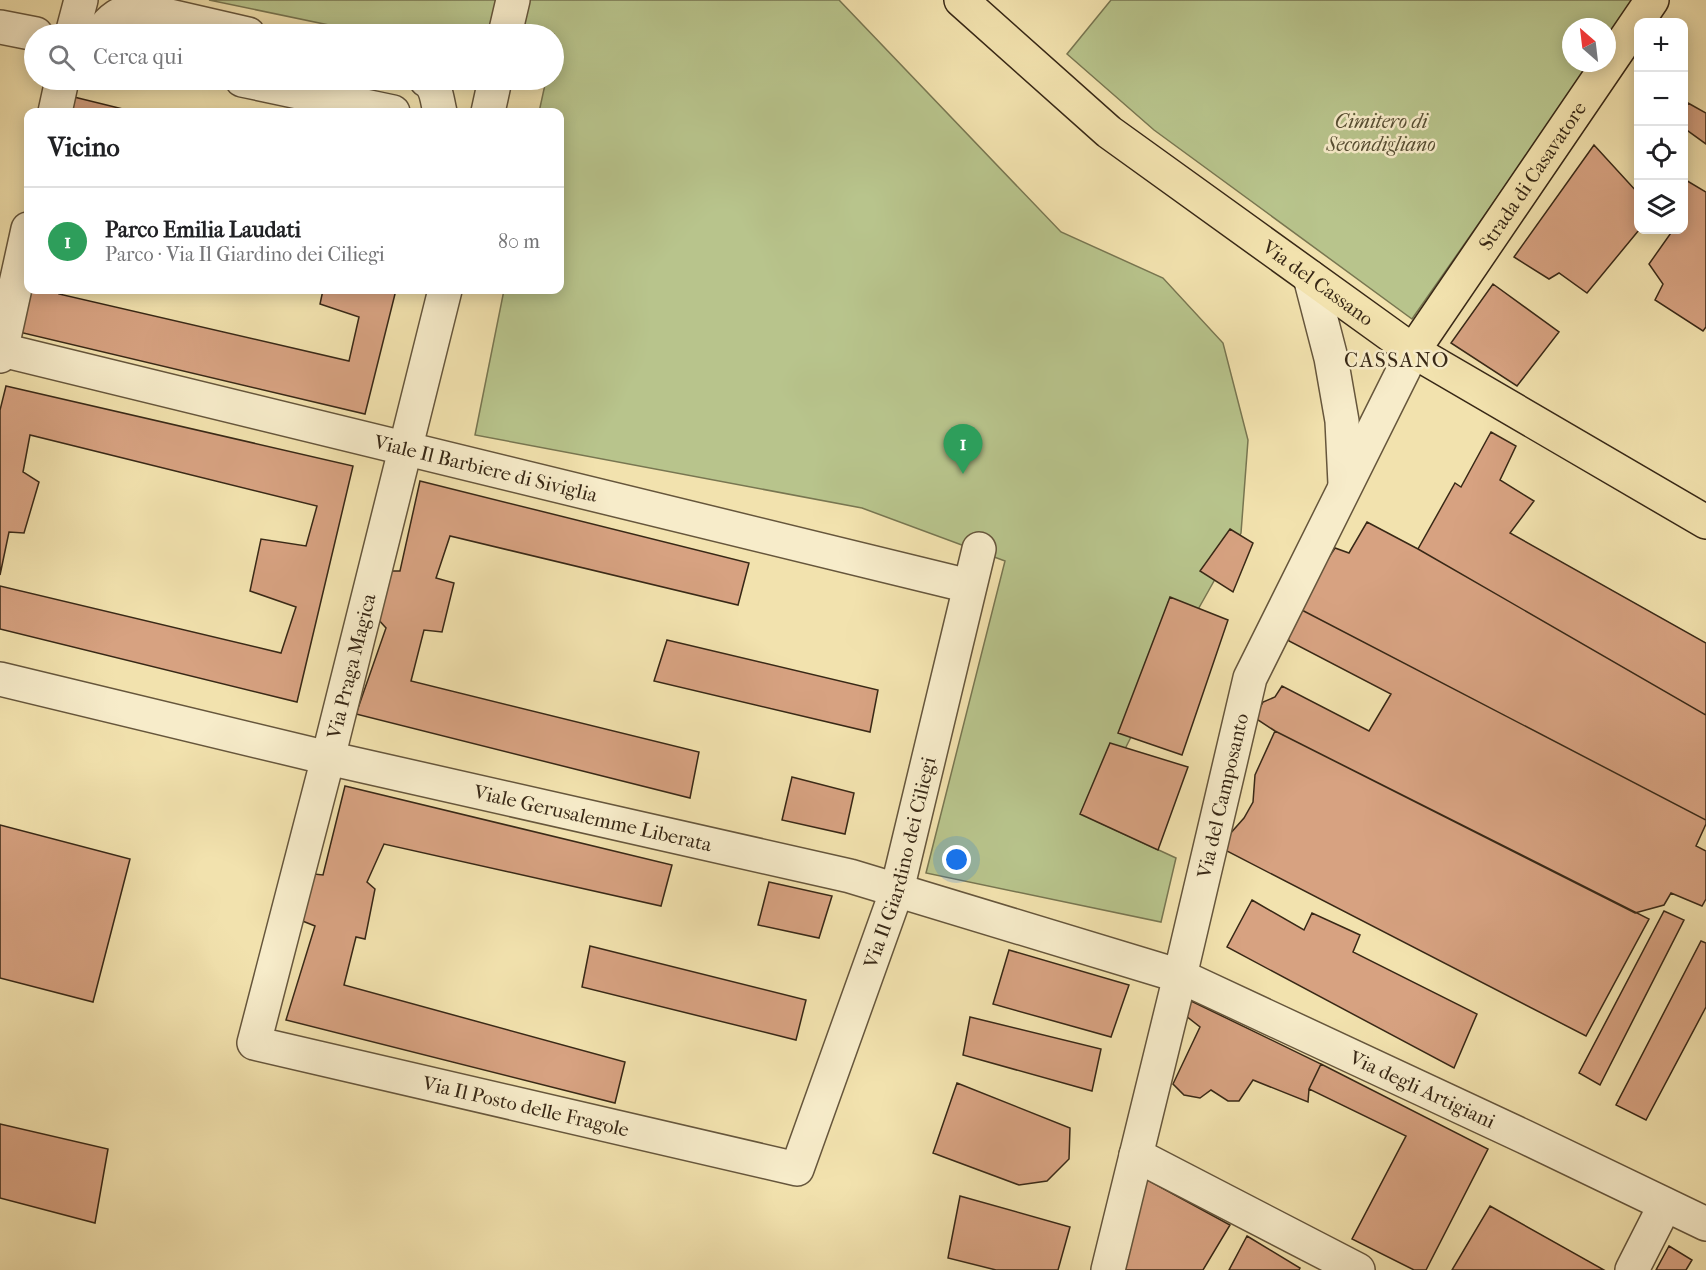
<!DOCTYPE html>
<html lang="it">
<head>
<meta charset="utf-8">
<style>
	body { margin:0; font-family:"IM FELL French Canon",serif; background:#f2f2f2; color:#202124 }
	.controls { position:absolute; right:18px; top:18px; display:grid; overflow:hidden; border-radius:12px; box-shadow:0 3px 15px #0003 }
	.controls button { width:54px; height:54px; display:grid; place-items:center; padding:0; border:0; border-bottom:2px solid #e0e0e0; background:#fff; color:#202124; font:30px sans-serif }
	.compass { position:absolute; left:1562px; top:18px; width:54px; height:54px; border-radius:50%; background:#fff; box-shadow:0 3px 15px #0003; rotate:332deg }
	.you { position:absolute; left:957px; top:860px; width:21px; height:21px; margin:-15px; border:4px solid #fff; border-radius:50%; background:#1a73e8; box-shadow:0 0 0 9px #1a73e833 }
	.badge { display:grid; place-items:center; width:39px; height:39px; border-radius:50%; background:#8f2418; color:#fff; font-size:20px; font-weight:700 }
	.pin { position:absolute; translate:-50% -50px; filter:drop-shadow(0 2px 3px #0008) }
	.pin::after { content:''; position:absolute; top:32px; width:21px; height:18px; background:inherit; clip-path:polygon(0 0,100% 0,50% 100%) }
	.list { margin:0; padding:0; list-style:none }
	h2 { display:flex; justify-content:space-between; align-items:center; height:78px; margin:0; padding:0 24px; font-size:26px }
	h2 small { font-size:20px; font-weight:400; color:#757577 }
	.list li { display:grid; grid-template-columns:39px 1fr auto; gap:18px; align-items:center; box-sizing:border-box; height:108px; padding:0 24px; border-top:2px solid #e0e0e0 }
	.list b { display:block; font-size:22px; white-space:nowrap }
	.list p { margin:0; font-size:20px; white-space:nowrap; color:#757577 }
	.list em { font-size:20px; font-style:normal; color:#757577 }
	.icon { flex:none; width:33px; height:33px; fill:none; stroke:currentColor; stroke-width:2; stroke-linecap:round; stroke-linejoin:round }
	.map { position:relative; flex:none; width:1706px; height:1270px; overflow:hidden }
	.search { position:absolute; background:#fff; box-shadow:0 3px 15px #0003; left:24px; top:24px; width:540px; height:66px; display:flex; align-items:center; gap:15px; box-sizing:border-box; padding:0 21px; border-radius:33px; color:#757577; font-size:22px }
	.panel { position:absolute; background:#fff; box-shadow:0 3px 15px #0003; left:24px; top:108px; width:540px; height:186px; border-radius:12px }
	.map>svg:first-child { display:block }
	.green { fill:#b8c48c; stroke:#787651; stroke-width:1.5 }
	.building { fill:#d7a281; stroke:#382816; stroke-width:1.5 }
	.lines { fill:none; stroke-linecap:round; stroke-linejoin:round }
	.minor-casing { stroke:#66563c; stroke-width:36 }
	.major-casing { stroke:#382816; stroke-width:36 }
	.minor { stroke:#f7ecca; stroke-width:33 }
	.major { stroke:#f2e2ae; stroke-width:33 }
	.labels { text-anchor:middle; stroke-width:5; stroke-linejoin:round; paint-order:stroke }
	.park-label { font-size:20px; font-style:italic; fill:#584f34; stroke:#f7ecca }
	.street-label { font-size:20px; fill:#382816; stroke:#f7ecca }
	.neighbourhood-label { font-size:21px; letter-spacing:1.5px; fill:#382816; stroke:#f7ecca }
</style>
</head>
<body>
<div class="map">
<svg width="1706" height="1270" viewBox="0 0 1706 1270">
	<rect width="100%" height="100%" fill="#f2e2ae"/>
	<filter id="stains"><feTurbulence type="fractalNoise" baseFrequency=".00333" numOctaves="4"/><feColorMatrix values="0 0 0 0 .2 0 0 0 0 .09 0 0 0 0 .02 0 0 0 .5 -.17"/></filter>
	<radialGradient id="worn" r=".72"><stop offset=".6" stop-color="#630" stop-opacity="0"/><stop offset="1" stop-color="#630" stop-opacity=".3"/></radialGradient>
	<path class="green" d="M209 0H839L1061 232 1163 278 1223 343 1248 440 1241 533 1169 661 1119 761 1096 821 1176 858 1161 922 926 873 1005 561 862 508 475 435 504 290H560V112H539L546 80H554V34H372Z
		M1111 0H1635L1607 40V27H1571V63H1591L1412 319 1154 130 1067 54Z"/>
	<path class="building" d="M74 97 135 112H70Z
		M1688 103 1706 113V144L1684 128V108Z
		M1594 145 1638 193 1639 230 1587 293 1559 273 1549 279 1514 257Z
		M1684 179 1706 192V327L1703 331 1655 300 1663 284 1649 264 1673 230H1684Z
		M1493 284 1559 332 1517 386 1451 343Z
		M29 290H60L59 294 349 361 359 317 320 304 323 290H396L365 414 19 332Z
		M6 386 353 466 297 702 0 629V586L281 653 296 607 250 591 261 539 306 546 317 506 30 435 23 472 39 482 24 533 9 532 0 575V410Z
		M1491 432 1516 446 1500 480 1534 501 1510 533 1706 643V715L1418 549 1455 483 1461 487Z
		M420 481 749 563 738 605 450 536 436 578 454 583 442 632 424 630 411 681 699 752 690 798 356 714 386 628 377 618 388 571H400Z
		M1367 522 1418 549 1706 715V820L1296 607 1335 548 1349 553Z
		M1230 529 1253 543 1233 592 1200 571Z
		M1170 597 1228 620 1182 755 1118 733Z
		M1296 607 1706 820V824L1696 846 1706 851V899L1702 906 1671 893 1664 905 1635 913 1275 731 1255 718 1263 702 1275 697 1282 686 1369 731 1391 694 1289 641 1285 629Z
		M667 640 878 690 870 732 654 681Z
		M1275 731 1649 919 1586 1036 1223 849 1229 835 1244 818 1253 802 1255 775Z
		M1110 743 1188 767 1158 850 1080 814Z
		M792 777 854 793 845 834 782 820Z
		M345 786 672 865 661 906 384 844 367 882 375 889 365 939 356 937 344 985 625 1062 615 1103 286 1020 315 926 300 920 314 874 323 875Z
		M0 825 130 859 93 1002 0 978Z
		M769 882 832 896 819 938 758 925Z
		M1252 900 1304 930 1312 913 1360 935 1353 952 1477 1014 1454 1068 1227 947Z
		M1664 911 1684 920 1600 1085 1579 1073Z
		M1701 941 1706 943V1007L1646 1120 1616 1105Z
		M590 946 806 1000 796 1040 582 987Z
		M1009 950 1129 985 1111 1037 993 1004Z
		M1189 1000 1321 1064 1309 1089 1308 1102 1253 1080 1239 1101H1228L1211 1090 1200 1098 1184 1095 1173 1084 1200 1027 1186 1016Z
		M970 1017 1101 1049 1092 1091 963 1055Z
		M1321 1064 1488 1149 1426 1270H1414L1352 1239 1406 1136 1309 1089Z
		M957 1083 1070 1128 1069 1159 1047 1181 1019 1185 933 1153Z
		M0 1124 108 1149 95 1223 0 1198Z
		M1142 1177 1230 1225 1203 1270H1120Z
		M960 1196 1070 1227 1058 1270H996L948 1258Z
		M1490 1206 1604 1270H1452Z
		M1247 1236 1300 1268 1299 1270H1229Z
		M1669 1246 1692 1260 1686 1270H1656Z"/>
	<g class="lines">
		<defs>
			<g id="minor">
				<path d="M0 27 36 34"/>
				<path d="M72 34 81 0"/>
				<path d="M100 34C110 19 121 11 139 9L248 34"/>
				<path d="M505 34 513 0"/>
				<path d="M242 80 393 112"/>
				<path d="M426 80C437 86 437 101 440 112"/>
				<path d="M55 112 62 80"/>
				<path d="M488 112 495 80"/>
				<path d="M1310 277 1331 358 1342 421 1345 484"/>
				<path id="s1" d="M445 290 328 758 254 1043 797 1169 897 890 979 549"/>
				<path id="s2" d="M2 350 969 586"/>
				<path d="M0 356 28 229"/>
				<path id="s3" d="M0 679 328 758 850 876 1180 976 1525 1137 1706 1224"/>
				<path d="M1136 1155 1358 1270"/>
				<path id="s4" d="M1108 1270 1180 976 1250 678 1413 351"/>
				<path d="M1632 1270 1665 1205"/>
			</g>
			<g id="major">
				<path id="s5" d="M961 0 1109 132 1413 351 1706 522"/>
				<path id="s6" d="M1413 351 1652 0"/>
			</g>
		</defs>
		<use href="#minor" class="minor-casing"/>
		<use href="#major" class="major-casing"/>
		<use href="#minor" class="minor"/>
		<use href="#major" class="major"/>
	</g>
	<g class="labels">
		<g class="park-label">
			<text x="1381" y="128">Cimitero di<tspan x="1381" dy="23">Secondigliano</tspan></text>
		</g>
		<g class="street-label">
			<text dy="7" stroke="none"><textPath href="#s6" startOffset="212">Strada di Casavatore</textPath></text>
			<text dy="7" stroke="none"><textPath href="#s5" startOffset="456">Via del Cassano</textPath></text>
			<text dy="7" stroke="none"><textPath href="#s2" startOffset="498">Viale Il Barbiere di Siviglia</textPath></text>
			<text transform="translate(351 666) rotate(-76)" y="7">Via Praga Magica</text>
			<text dy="7" stroke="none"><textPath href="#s4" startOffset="488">Via del Camposanto</textPath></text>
			<text dy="7" stroke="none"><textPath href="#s3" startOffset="609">Viale Gerusalemme Liberata</textPath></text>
			<text dy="7" stroke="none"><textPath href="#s1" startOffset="1658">Via Il Giardino dei Ciliegi</textPath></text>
			<text dy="7" stroke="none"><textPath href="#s3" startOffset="1485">Via degli Artigiani</textPath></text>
			<text dy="7" stroke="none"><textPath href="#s1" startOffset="1056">Via Il Posto delle Fragole</textPath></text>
		</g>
		<g class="neighbourhood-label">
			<text x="1397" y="367">CASSANO</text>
		</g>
	</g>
	<rect width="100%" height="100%" filter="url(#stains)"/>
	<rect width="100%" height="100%" fill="url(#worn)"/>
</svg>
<div class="controls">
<button>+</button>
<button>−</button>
<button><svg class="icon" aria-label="locate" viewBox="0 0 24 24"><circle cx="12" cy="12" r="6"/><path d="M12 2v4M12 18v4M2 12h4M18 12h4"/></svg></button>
<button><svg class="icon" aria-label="layers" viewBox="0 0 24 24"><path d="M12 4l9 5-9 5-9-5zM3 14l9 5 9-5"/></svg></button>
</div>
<svg class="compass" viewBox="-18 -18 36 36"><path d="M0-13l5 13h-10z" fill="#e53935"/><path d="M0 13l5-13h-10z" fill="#757577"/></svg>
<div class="you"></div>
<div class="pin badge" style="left:963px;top:474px;background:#2e9e5b">1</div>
<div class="search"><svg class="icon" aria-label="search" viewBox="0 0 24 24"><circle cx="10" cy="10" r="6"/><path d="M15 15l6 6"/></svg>Cerca qui</div>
<section class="panel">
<h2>Vicino<small></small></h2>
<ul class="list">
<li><span class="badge" style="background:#2e9e5b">1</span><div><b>Parco Emilia Laudati</b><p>Parco · Via Il Giardino dei Ciliegi</p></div><em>80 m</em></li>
</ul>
</section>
</div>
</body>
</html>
